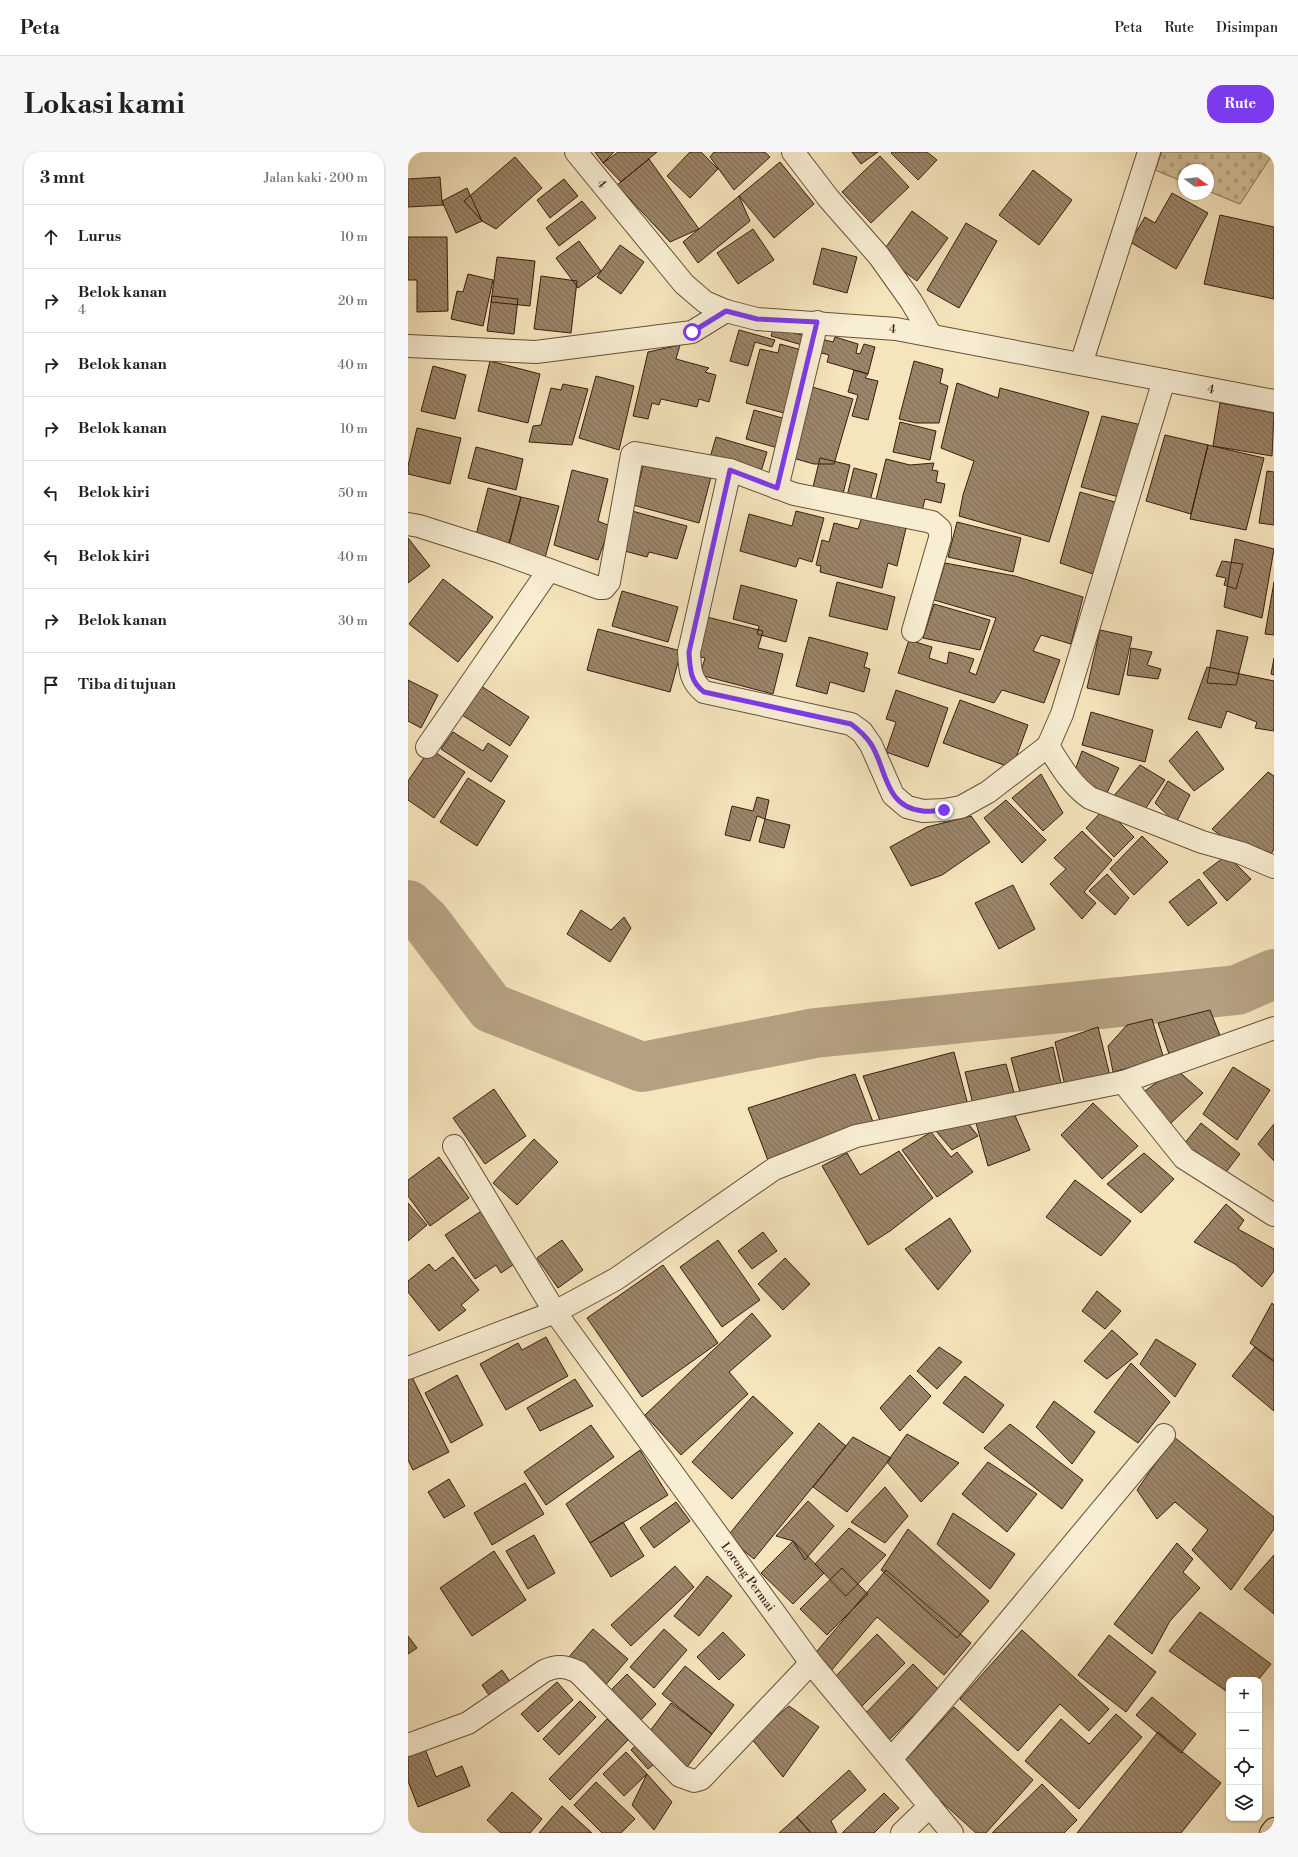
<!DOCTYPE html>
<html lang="id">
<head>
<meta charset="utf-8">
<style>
	body { margin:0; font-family:"Libre Bodoni",serif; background:#f6f6f6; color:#202124 }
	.controls { position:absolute; right:12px; bottom:12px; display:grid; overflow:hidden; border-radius:8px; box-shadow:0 1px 3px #0004 }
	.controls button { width:36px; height:36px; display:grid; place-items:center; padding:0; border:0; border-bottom:1px solid #e0e0e0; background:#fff; color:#202124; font:20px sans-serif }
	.compass { position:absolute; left:770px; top:12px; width:36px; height:36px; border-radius:50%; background:#fff; box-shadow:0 1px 3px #0004; rotate:105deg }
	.stop { position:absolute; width:12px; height:12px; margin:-9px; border:3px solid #7c3aed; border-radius:50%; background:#fff }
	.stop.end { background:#7c3aed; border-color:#fff; box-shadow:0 1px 4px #0008 }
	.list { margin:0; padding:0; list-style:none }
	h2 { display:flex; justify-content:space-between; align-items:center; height:52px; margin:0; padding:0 16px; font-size:17px }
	h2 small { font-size:13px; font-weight:400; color:#757577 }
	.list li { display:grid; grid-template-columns:26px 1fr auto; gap:12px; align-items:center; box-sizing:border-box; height:64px; padding:0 16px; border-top:1px solid #e0e0e0 }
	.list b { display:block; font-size:15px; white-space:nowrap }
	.list p { margin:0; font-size:13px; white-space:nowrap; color:#757577 }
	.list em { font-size:13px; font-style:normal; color:#757577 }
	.icon { flex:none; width:22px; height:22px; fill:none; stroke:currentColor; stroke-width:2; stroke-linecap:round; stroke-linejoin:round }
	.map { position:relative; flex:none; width:866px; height:1681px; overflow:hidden; border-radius:16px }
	header { display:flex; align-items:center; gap:24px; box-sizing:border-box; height:56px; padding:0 20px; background:#fff; border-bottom:1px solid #e0e0e0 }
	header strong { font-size:19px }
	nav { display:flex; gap:22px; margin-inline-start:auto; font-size:14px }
	.intro { display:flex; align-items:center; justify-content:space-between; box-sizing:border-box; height:96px; padding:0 24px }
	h1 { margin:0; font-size:28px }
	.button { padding:10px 18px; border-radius:16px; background:#7c3aed; color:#fff; font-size:14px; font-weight:700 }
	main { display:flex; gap:24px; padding:0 24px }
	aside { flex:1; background:#fff; border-radius:16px; box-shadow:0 1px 3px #0004 }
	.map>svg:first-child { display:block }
	.cemetery { fill:url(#cemetery-stones); stroke:#877056 }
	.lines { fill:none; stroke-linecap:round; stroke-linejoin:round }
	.river { stroke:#b5a182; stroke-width:50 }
	.building { fill:url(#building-back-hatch); stroke:#391d0e }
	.minor-casing { stroke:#684f3a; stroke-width:24 }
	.major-casing { stroke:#391d0e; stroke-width:24 }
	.minor { stroke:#f8eed4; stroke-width:22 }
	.major { stroke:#f5e5bd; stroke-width:22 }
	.route { stroke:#7c3aed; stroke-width:5 }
	.labels { text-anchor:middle; stroke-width:3.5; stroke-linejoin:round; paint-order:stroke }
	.street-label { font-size:12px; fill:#391d0e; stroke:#f8eed4 }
</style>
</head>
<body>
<header>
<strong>Peta</strong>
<nav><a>Peta</a><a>Rute</a><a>Disimpan</a></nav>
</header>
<div class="intro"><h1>Lokasi kami</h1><a class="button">Rute</a></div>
<main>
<aside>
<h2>3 mnt<small>Jalan kaki · 200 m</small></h2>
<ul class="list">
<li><svg class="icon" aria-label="ahead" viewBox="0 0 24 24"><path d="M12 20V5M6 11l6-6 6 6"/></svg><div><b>Lurus</b></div><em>10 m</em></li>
<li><svg class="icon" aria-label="right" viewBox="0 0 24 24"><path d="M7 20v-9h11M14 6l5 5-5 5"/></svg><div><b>Belok kanan</b><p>4</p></div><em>20 m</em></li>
<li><svg class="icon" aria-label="right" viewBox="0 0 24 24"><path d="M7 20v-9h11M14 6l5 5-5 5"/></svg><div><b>Belok kanan</b></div><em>40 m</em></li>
<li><svg class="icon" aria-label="right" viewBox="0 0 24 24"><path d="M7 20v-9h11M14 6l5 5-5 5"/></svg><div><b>Belok kanan</b></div><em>10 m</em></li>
<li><svg class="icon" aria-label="left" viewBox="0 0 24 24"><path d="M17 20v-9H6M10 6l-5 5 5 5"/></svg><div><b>Belok kiri</b></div><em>50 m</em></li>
<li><svg class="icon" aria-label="left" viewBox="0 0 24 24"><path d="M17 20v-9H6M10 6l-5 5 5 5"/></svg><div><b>Belok kiri</b></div><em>40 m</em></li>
<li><svg class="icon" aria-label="right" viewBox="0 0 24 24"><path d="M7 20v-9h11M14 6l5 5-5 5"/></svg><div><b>Belok kanan</b></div><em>30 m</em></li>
<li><svg class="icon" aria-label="arrive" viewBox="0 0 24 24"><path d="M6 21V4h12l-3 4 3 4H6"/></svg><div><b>Tiba di tujuan</b></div></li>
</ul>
</aside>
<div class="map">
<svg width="866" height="1681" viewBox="0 0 866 1681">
	<defs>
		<pattern id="cemetery-stones" width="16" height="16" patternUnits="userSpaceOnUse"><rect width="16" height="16" fill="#d5c39f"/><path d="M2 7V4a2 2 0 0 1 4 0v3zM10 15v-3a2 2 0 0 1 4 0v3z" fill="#b8a788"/></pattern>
		<pattern id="building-back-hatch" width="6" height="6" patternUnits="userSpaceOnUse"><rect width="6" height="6" fill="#9b8569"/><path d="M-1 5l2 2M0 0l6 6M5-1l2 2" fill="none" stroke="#7f6c55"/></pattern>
	</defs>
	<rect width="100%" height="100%" fill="#f5e5bd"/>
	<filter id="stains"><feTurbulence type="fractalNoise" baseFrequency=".005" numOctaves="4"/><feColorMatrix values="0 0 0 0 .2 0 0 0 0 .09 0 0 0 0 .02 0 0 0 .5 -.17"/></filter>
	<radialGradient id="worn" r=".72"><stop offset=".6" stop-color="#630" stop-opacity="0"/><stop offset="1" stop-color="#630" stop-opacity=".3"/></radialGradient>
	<path class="cemetery" d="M754 0H866L832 52 800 39V18H776V30L747 18Z"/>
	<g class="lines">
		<path class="river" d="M0 753 18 770 83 856 234 915 407 881 829 838 866 822"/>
	</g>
	<path class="building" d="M187 0H206L195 11Z
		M210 0H249L213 30 195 11Z
		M282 0H293L310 17 282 46 259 24Z
		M306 0H357L362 5 326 38 302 5Z
		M444 0H470L453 12Z
		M484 0H519L529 8 510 28 483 1Z
		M472 4 501 35 463 71 434 40Z
		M107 5 134 36 88 77 74 69 56 49Z
		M241 7 291 77 262 90 209 33Z
		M372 10 406 52 366 86 331 44Z
		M625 18 664 48 631 93 591 63Z
		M32 25 34 49 36 53 0 55V27Z
		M156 27 170 44 142 66 129 48Z
		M59 36 74 69 48 81 34 49Z
		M764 41 800 61 768 117 722 90 737 65 747 71Z
		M331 44 342 69 290 111 275 90Z
		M174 49 188 66 151 94 138 76Z
		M504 59 540 86 509 129 473 102Z
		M812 63 866 75V147L796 132Z
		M558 71 589 89 551 156 519 138Z
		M345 77 366 108 330 132 309 101Z
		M0 85H39L40 159 9 160V128H0Z
		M171 89 193 119 170 136 148 106Z
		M212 93 236 110 213 142 189 125Z
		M414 96 449 105 439 141 405 132Z
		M89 105 127 109 122 154 83 150Z
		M60 122 85 128 75 174 43 167 49 139 55 140Z
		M133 124 169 129 163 181 126 177Z
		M84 144 110 147 106 182 79 179Z
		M366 175 397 184 394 193 363 184Z
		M331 178 367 188 364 195 347 190 340 214 322 209Z
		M427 185 450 192 448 201 452 202 456 192 467 195 460 222 419 210 421 203 410 200 413 187 425 190Z
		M372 192 397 199 380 262 338 251 352 197 370 201Z
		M272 193 268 207 301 216 297 220 308 223 301 250 291 247 289 255 253 247 251 253 244 251 240 267 225 264 240 200Z
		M82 209 132 222 120 271 70 259Z
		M506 209 535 217 532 231 540 234 531 271H508L491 267Z
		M25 214 58 223 47 267 13 259Z
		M446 218 460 222 457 226 470 229 460 268 444 264 450 243 440 240Z
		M188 224 226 234 211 298 171 286Z
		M549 231 590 246 592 236 681 260 641 390 551 364 555 343 566 309 533 296Z
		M155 232 180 237 164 293 121 290 125 274 133 273 143 236 153 238Z
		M401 234 445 247 426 312H406L381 305Z
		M812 251 866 261 864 304 805 294Z
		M346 258 378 267 370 296 338 287Z
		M694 264 734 273 711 345 673 335Z
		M492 270 528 279 522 308 485 300Z
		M9 276 53 286 42 332 0 322V314Z
		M757 283 800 293 783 362 738 349Z
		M308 285 359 300 352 323 301 309Z
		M800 293 856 306 838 378 782 367Z
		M68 295 115 307 108 338 60 326Z
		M412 306 442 313 434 346 404 339Z
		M237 307 303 325 291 371 225 353Z
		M478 307 502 313 526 311 524 318 530 319 528 330 537 332 533 351 517 347 513 363 467 352Z
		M446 316 469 322 461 353 438 348Z
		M164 318 200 327 190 369 202 374 190 408 146 393Z
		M859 319 866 320V373L851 371Z
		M80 336 113 345 101 391 68 383Z
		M672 340 710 351 688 423 652 411Z
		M113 345 151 354 137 406 100 397Z
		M224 359 279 374 269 407 241 400 239 405 213 398Z
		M388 359 416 366 404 410 391 406 388 415 332 399 341 362 384 374Z
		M454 365 498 376 489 414 480 411 474 436 412 420 413 414 408 413 414 388 421 390 426 371 450 377Z
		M549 370 613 386 605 420 540 405Z
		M0 386 22 414 0 431Z
		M827 387 866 397 854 466 816 455Z
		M814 409 835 412 828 437 816 433 818 426 808 424Z
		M537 411 607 424 675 445 663 492 633 483 625 499 652 508 636 551 594 538 586 551 490 521 501 488 524 495 521 506 539 512 541 500 566 507 561 520 568 523 588 466 526 448Z
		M35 427 85 465 50 510 1 472Z
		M429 430 487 445 479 478 421 464Z
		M866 430V483L857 482Z
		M333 433 389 448 378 490 349 482 351 474 325 467Z
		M214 439 270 455 260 490 204 474Z
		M526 452 582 468 572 498 515 486Z
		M299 465 355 479 350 496 375 502 365 542 292 523 297 506 289 504Z
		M190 477 273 499 262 540 179 518Z
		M692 478 724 485 711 543 679 536Z
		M809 478 840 485 828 533 799 531Z
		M401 485 460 501 456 515 462 517 456 540 422 530 419 542 388 534Z
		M723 496 744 500 739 513 753 517 750 527 719 523Z
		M866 506V523L863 522Z
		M799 515 866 529V579L847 576 849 570 819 559 813 576 780 567Z
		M0 528 30 543 13 576 0 569Z
		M73 534 121 565 102 594 54 563Z
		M488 538 540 556 520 615 478 600 488 570 478 567Z
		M552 548 620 573 604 616 535 591Z
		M683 560 745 578 737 610 674 593Z
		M789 579 816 617 786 639 761 609Z
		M45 580 75 599 80 591 100 604 83 630 33 597Z
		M22 597 57 620 26 666 0 648V629Z
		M674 599 711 616 696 647 666 621Z
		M732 613 757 628 735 660 704 646Z
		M860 620 866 624V697L862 704 820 689 804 677Z
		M633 622 655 661 635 679 604 646Z
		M60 626 97 649 69 694 32 670Z
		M760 629 782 643 768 671 747 651Z
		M349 645 361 648 357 667 349 664 342 689 317 683 324 654 345 659Z
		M598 648 638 688 614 711 576 666Z
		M697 656 726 685 706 705 678 676Z
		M563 664 582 690 534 723 503 734 482 695 519 675Z
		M357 667 382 673 376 696 351 690Z
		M674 679 704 708 676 740 688 751 674 767 642 732 658 717 646 706Z
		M734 684 760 710 726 743 702 717Z
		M819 703 843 727 819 749 795 721Z
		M699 722 721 746 707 763 681 739Z
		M791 727 809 751 780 774 761 750Z
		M605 733 627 777 591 797 567 751Z
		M173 758 203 778 216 765 223 776 202 810 159 782Z
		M802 858 813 886 761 902 750 871Z
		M744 867 756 907 705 920 700 894 719 873Z
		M690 875 702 924 657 934 647 890Z
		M645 895 653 931 612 940 603 906Z
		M546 900 560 953 473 971 455 924Z
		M598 912 607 944 565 952 557 920Z
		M825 915 862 938 829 988 795 962Z
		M768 917 795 941 763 971 734 941Z
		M447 922 465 970 361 1011 340 956Z
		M86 937 118 984 77 1012 45 966Z
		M685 951 730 994 694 1027 653 983Z
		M605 959 622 998 580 1014 568 971Z
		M559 970 570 984 544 998 527 978Z
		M793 971 832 1002 815 1024 776 992Z
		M866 972V1009L850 992Z
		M523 980 543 1005 549 1000 565 1020 529 1045 494 998Z
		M126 987 150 1010 109 1053 85 1031Z
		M491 999 525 1046 482 1079 460 1093 414 1014 439 1001 452 1023Z
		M736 1001 766 1027 733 1061 699 1032Z
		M31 1005 61 1046 22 1074 0 1044V1028Z
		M667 1028 723 1069 693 1104 638 1065Z
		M0 1051 19 1073 0 1089Z
		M818 1052 836 1068 830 1077 866 1097V1119L854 1135 827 1112 786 1090Z
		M75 1058 109 1110 93 1121 88 1113 67 1127 37 1083Z
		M542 1066 563 1099 530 1138 497 1097Z
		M355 1080 369 1099 344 1117 330 1099Z
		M154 1088 175 1118 150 1136 129 1106Z
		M310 1088 352 1148 314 1175 272 1115Z
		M45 1105 71 1138 53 1153 58 1158 31 1179 0 1140V1129L21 1112 27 1119Z
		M377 1106 402 1132 375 1158 350 1132Z
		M255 1113 310 1191 234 1245 179 1166Z
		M689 1139 713 1159 697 1177 674 1159Z
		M864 1151 866 1153V1209L842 1191Z
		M344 1161 363 1184 321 1220 340 1242 273 1303 237 1263Z
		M704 1178 730 1202 699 1227 676 1209Z
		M138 1185 160 1224 98 1258 72 1212 110 1191 114 1198Z
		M748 1187 788 1212 767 1245 732 1212Z
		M531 1195 554 1210 529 1237 509 1219Z
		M847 1195 866 1210V1259L824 1224Z
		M723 1211 762 1250 730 1291 686 1260Z
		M3 1223 41 1300 5 1318 0 1308V1224Z
		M49 1223 75 1273 43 1291 17 1241Z
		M502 1223 523 1244 492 1279 472 1256Z
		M557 1224 596 1253 575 1281 535 1251Z
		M167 1227 185 1254 132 1279 119 1256Z
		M345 1244 385 1281 324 1347 284 1310Z
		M646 1249 687 1280 664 1312 628 1275Z
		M411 1271 438 1294 346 1407 319 1385Z
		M602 1272 675 1328 654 1357 576 1296Z
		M183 1273 206 1305 138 1353 116 1320Z
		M499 1282 551 1311 513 1350 479 1310Z
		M445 1285 483 1306 439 1360 405 1335Z
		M766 1285 866 1365V1377L823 1438 784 1398 800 1378 767 1350 749 1367 729 1338Z
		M232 1298 260 1343 182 1391 158 1352Z
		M580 1310 629 1342 599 1380 554 1342Z
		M41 1327 57 1354 36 1366 20 1340Z
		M117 1331 136 1362 84 1393 66 1361Z
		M477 1335 500 1364 477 1391 443 1370Z
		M400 1349 426 1374 397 1408 385 1389 368 1384Z
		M268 1350 282 1369 246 1396 232 1376Z
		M545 1361 607 1402 582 1437 529 1392Z
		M215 1370 236 1404 203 1425 182 1391Z
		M441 1376 478 1403 438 1444 407 1412Z
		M500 1377 581 1449 549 1486 473 1418Z
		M126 1383 147 1421 120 1437 98 1399Z
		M385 1389 416 1421 385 1452 353 1421Z
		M769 1391 785 1407 775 1420 792 1436 762 1469 744 1502 706 1472Z
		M86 1399 118 1448 64 1484 32 1436Z
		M866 1403V1462L836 1437Z
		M267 1414 286 1435 223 1494 203 1473Z
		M434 1416 460 1442 419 1483 392 1457Z
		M478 1418 563 1491 536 1523 469 1465 422 1520 404 1505Z
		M299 1424 324 1444 291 1484 266 1464Z
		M792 1460 863 1512 850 1528H821V1541L761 1499Z
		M185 1477 220 1507 195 1536 160 1506Z
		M256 1477 279 1498 246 1536 222 1515Z
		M614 1478 701 1557 681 1579 652 1552 610 1599 552 1547Z
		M315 1480 337 1503 311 1528 289 1505Z
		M469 1482 497 1511 452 1556 424 1528Z
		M701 1483 748 1520 718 1560 670 1523Z
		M0 1484 9 1496 0 1502Z
		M505 1512 531 1538 481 1588 456 1563Z
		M277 1514 326 1553 304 1582 254 1542Z
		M94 1518 105 1534 85 1549 74 1533Z
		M219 1522 248 1552 230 1571 200 1541Z
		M149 1530 165 1548 130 1580 113 1562Z
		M744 1545 788 1582 773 1601 728 1563Z
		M172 1549 188 1565 151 1603 135 1587Z
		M263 1551 304 1582 273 1623 242 1579Z
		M381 1554 411 1575 375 1625 343 1586Z
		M546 1555 625 1628 578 1681H568L493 1613Z
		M708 1562 734 1585 671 1657 617 1609 653 1567 681 1592Z
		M199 1567 220 1588 162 1648 141 1627Z
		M750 1580 813 1631 773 1681H669Z
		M227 1594 234 1602 240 1597 250 1609 240 1617 223 1598Z
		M17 1597 28 1625 54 1614 62 1634 10 1655 0 1629V1604Z
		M218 1600 239 1622 216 1644 195 1622Z
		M441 1618 458 1638 423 1669 429 1681H403L389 1665Z
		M239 1622 264 1650 246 1678 224 1653Z
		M188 1630 227 1667 213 1681H194L166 1653Z
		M634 1632 669 1668 656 1681H584Z
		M104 1640 134 1667 122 1681H93L79 1668Z
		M476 1641 491 1656 466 1681H434Z
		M154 1654 184 1681H131Z
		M389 1665 403 1681H371Z"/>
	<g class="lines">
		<defs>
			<g id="minor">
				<path id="s1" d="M168 0 276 132 297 150 318 159 349 167 488 177 866 249"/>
				<path d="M385 0 421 47 471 104 503 149 523 183"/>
				<path d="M0 194 128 200 284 180 318 159"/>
				<path d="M673 212 741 0"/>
				<path d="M322 318 281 500C282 517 282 529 296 540L443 572 454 580 463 593 485 643 499 655 515 659 536 658 553 655 580 640 640 594 654 562 756 228"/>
				<path d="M369 336 409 170"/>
				<path d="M0 372 11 374 89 399 191 436H196L201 430 224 303 227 301 322 318 386 342 524 370 532 377V386L505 479"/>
				<path d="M640 594C652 613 663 633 682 646L794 690 833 701 866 715"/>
				<path d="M19 595 141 418"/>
				<path d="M715 930 776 1006 866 1063"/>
				<path id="s2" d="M46 994 147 1160 403 1511 544 1681"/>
				<path d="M0 1216 147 1160 208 1127 366 1017 448 984 715 930 866 876"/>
				<path d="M0 1593 60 1571 136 1519C149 1513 157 1514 170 1520L272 1624 286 1629 293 1627 403 1511"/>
				<path d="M483 1607 535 1548 756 1283"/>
				<path d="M494 1681 522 1654"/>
			</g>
			<path id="major" d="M863 1681 866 1677"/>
		</defs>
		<use href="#minor" class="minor-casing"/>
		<use href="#major" class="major-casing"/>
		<use href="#minor" class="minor"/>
		<use href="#major" class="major"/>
	</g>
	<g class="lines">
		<path class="route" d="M284 180 318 159 349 167 409 170 369 336 322 318 281 500C282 517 282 529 296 540L443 572C451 578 457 583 463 592 479 617 476 655 515 659 521 660 529 658 536 658"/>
	</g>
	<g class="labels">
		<g class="street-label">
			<text dy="4" stroke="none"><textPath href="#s1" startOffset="41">4</textPath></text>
			<text dy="4" stroke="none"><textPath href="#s1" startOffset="389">4</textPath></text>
			<text dy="4" stroke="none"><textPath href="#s1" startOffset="713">4</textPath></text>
			<text dy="4" stroke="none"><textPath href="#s2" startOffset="522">Lorong Permai</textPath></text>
		</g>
	</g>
	<rect width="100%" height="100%" filter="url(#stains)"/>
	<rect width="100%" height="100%" fill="url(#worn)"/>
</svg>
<div class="controls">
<button>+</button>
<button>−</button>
<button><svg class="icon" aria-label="locate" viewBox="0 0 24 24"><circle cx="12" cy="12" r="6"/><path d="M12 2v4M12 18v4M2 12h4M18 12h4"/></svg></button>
<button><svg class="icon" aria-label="layers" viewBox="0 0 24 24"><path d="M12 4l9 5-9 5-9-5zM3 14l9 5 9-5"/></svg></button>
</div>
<svg class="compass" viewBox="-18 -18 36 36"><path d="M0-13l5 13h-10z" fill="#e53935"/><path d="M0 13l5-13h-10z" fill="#757577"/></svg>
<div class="stop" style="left:284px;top:180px"></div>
<div class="stop end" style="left:536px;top:658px"></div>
</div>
</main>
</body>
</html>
